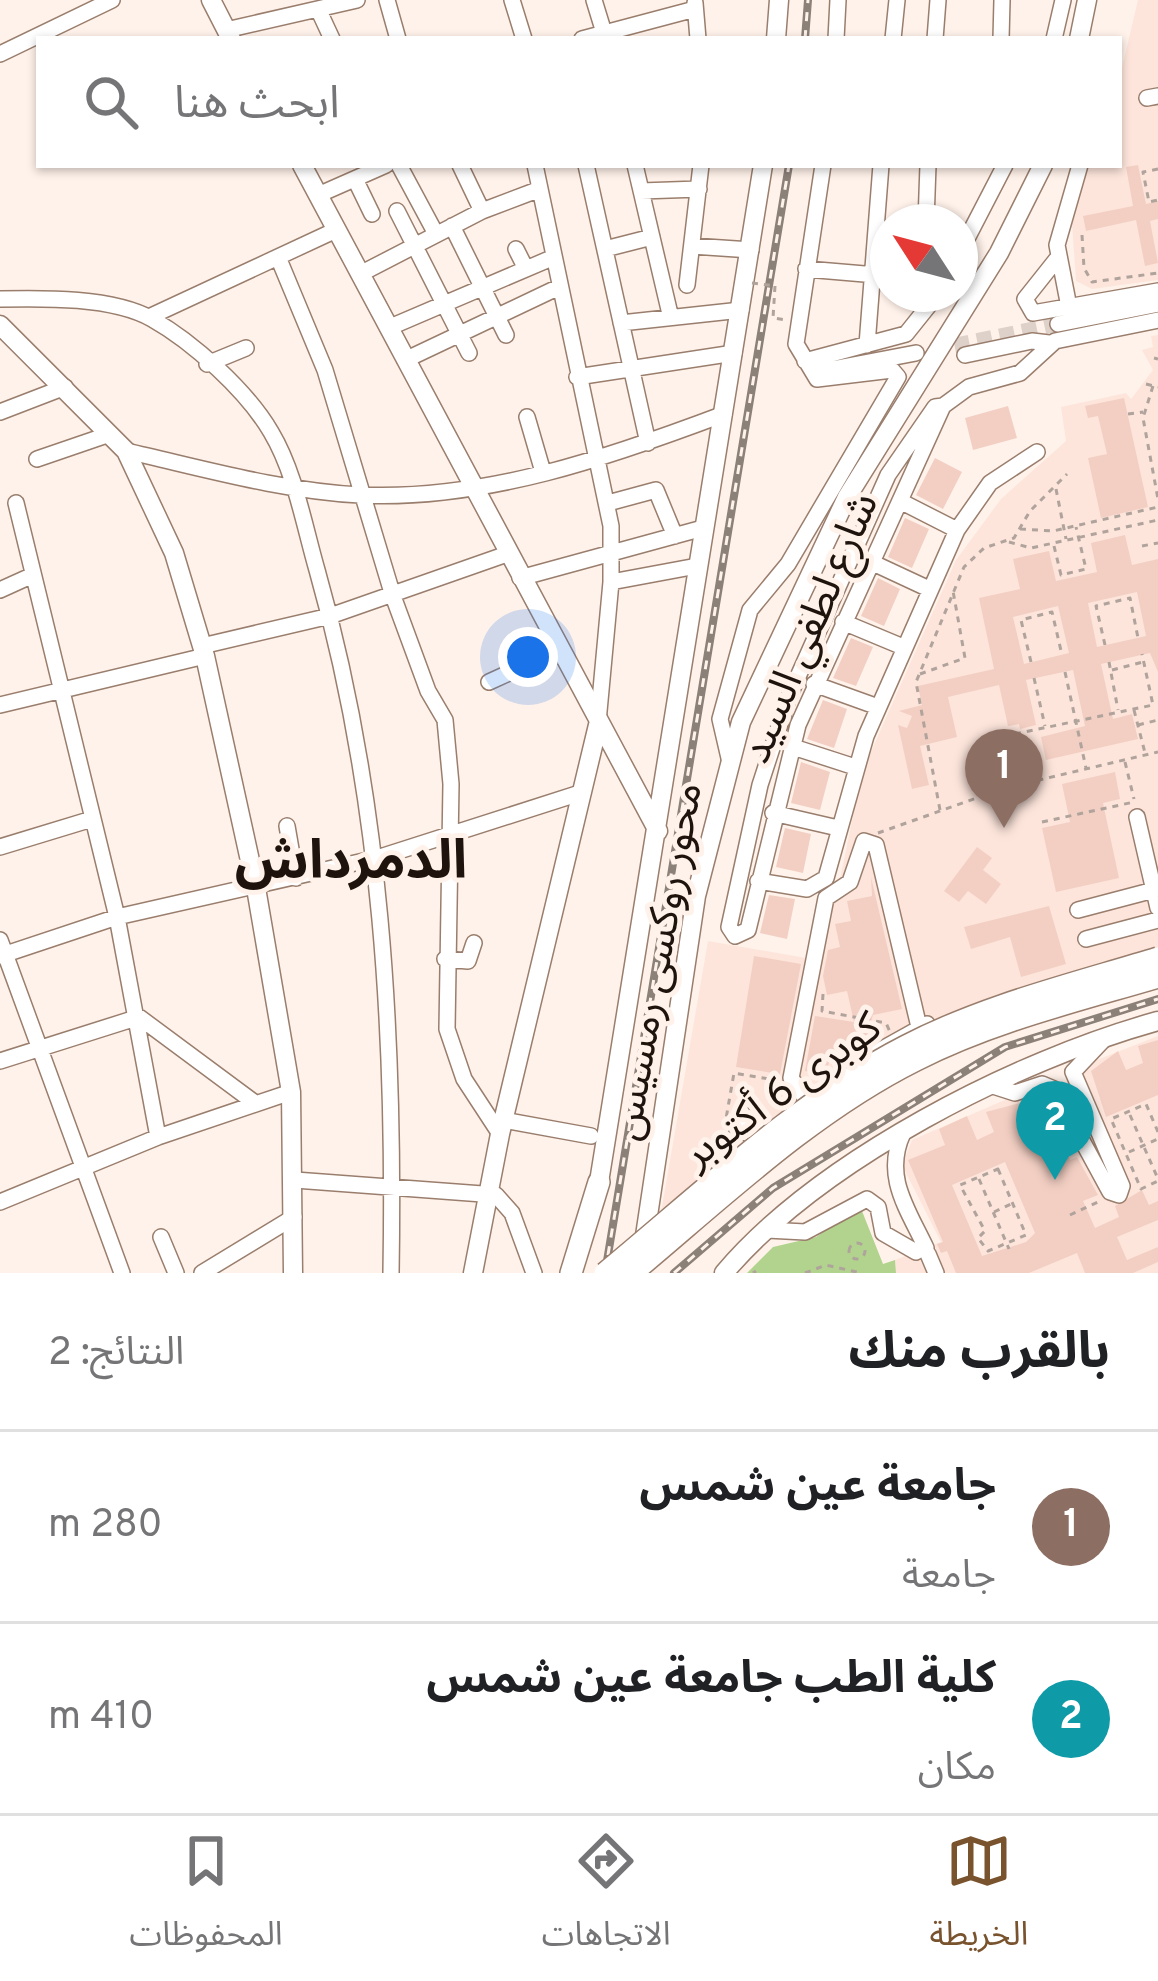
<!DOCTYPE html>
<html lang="ar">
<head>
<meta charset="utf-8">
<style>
	body { margin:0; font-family:Overpass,"Noto Sans Arabic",sans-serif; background:#f2f2f2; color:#202124; direction:rtl }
	.compass { position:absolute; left:870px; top:204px; width:108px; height:108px; border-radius:50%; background:#fff; box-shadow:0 3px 9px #0004; rotate:306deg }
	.you { position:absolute; left:528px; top:657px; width:42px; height:42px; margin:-30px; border:9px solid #fff; border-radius:50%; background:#1a73e8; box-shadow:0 0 0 18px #1a73e833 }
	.badge { display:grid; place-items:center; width:78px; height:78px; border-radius:50%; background:#78532e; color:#fff; font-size:39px; font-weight:700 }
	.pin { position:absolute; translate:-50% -99px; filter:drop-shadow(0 3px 6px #0008) }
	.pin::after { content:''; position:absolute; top:63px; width:42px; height:36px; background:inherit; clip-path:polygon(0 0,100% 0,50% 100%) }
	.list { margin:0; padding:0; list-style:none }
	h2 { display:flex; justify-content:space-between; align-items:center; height:156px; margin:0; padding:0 48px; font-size:51px }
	h2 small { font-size:39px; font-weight:400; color:#757577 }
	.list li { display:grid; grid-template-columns:78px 1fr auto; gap:36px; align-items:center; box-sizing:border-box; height:192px; padding:0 48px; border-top:3px solid #e0e0e0 }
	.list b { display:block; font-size:45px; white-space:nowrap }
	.list p { margin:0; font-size:39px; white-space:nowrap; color:#757577 }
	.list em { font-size:39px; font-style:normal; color:#757577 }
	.icon { flex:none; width:66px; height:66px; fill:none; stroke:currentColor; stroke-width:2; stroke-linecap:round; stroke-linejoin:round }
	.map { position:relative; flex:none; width:1158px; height:1273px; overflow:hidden; direction:ltr }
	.search { position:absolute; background:#fff; box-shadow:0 3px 9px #0004; left:36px; right:36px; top:36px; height:132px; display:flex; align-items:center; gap:30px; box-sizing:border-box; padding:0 42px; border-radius:0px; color:#757577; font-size:45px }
	.sheet { height:540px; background:#fff }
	nav { display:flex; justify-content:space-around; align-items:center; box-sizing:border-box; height:168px; border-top:3px solid #e0e0e0; background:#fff; font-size:33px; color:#757577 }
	nav a { display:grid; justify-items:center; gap:6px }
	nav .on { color:#78532e }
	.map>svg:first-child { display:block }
	.education { fill:#fde5db }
	.green { fill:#b1d38d }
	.building { fill:#f3cfc3; fill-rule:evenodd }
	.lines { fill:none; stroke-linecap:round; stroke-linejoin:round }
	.minor-tunnel { stroke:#ddd1c9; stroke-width:15; stroke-dasharray:15 8; stroke-linecap:butt }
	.minor-casing { stroke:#9a7e6d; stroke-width:18 }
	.major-casing { stroke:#9a7e6d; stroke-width:21 }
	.highway-casing { stroke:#9a7e6d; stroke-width:24 }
	.path { stroke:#afa39c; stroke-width:3; stroke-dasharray:6 6; stroke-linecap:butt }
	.minor { stroke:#fff; stroke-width:15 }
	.major { stroke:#fff; stroke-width:18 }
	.highway { stroke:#fff; stroke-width:21 }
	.rail-casing { stroke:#8c8179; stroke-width:8 }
	.rail { stroke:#fff2ea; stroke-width:3; stroke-dasharray:9; stroke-linecap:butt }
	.highway-bridge-casing { stroke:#9a7e6d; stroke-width:24; stroke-linecap:butt }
	.path-bridge { stroke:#afa39c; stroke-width:3; stroke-dasharray:6 6; stroke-linecap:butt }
	.highway-bridge { stroke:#fff; stroke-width:21 }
	.labels { text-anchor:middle; stroke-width:10; stroke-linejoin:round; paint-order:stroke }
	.street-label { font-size:42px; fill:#1e140d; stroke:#fff2ea }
	.district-label { font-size:54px; font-weight:bold; fill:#1e140d; stroke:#fff2ea }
</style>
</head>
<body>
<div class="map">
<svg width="1158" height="1273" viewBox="0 0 1158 1273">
	<rect width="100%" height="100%" fill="#fff2ea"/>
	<path class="education" d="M1138 0H1158V280L1092 289 1076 281 1071 209 1090 165H1119V80Z
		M1158 335V951L1049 986 660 1218 708 941 806 958 818 906 839 884 862 772 956 560 1001 499 1066 441 1061 407 1126 393 1131 399 1153 370 1142 350 1153 347 1151 336Z
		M1158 1036V1273H896L895 1260 941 1242 902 1165 912 1140 1037 1086 1050 1094 1084 1081 1079 1067Z"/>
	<path class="green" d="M860 1206 883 1264 895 1260 896 1273H747L773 1247 816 1237Z"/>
	<path class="building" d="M1138 165 1146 204 1158 201V219L1150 221 1158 263 1145 266 1136 220 1086 231 1083 216 1133 206 1126 167Z
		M1124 398 1148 507 1101 518 1088 458 1107 454 1098 416 1088 418 1085 406Z
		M1008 406 1017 438 973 450 965 418Z
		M935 458 962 472 943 509 916 495Z
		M905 518 929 529 912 568 888 557Z
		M1125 535 1132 565 1158 559V672L1150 653 1101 664 1113 719 1132 714 1138 739 1046 760 1041 737 1085 726 1073 670 1026 680 1036 725 1020 729 1019 724 1008 726 999 685 948 697 957 737 920 746 929 785 912 789 898 725 907 728 912 716 899 711 922 705 918 686 994 669 979 598 1020 589 1013 559 1049 551 1056 581 1097 572 1091 543ZM1137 592 1146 636 1097 647 1088 603ZM1058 606 1069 653 1024 664 1013 617Z
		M878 578 900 589 884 626 861 616Z
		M851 638 873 647 856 686 833 678Z
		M823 700 847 709 834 748 807 739Z
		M801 762 830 772 820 810 791 803Z
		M1115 772 1120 799 1103 803 1119 878 1056 892 1042 828 1070 822 1062 784Z
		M785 828 811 834 803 873 776 867Z
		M977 847 992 858 983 870 1001 884 986 904 968 891 959 902 944 891Z
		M871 877 902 1009 873 1015 863 1053 832 1049 826 1075 805 1071 815 1016 854 1022 847 991 827 995 823 976 828 950 840 947 835 924 851 921 847 901 872 896Z
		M769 895 795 899 787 939 760 933Z
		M1049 906 1066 964 1021 977 1010 937 971 949 964 927Z
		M754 956 801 964 780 1074 736 1067Z
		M1158 1040V1095L1106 1117 1091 1071 1118 1051 1126 1070 1143 1063 1138 1046Z
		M1042 1097 1070 1160 1077 1157 1098 1195 1083 1201 1095 1228 1119 1217 1115 1206 1142 1190 1149 1205 1158 1201V1220L1117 1237 1127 1260 1158 1247V1262L1133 1273H1085L1077 1253 1029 1273H956L947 1251 941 1253 937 1244 943 1242 908 1160 945 1145 939 1129 967 1116 977 1140 994 1132 986 1112ZM1005 1162 1035 1233 1026 1242 982 1256 952 1185Z"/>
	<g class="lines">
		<path class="minor-tunnel" d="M932 350 1058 324"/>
		<defs>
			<path id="minor" d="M387 0 398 39
				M512 0 524 39
				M594 0 605 36
				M695 3 698 39
				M319 11 332 39
				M226 30 357 0
				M582 39 695 9
				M836 39 838 0
				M893 39 897 0
				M935 39 938 0
				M1001 39 1002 0
				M1054 39 1063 0
				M0 54 112 0
				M1147 98 1158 96
				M399 165 436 234
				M460 165 482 211
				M535 165 611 526V582L598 722
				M586 165 648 443
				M635 165 670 314
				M355 179 372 214
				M641 191 699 189
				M318 195 386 165
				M397 211 469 353
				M926 222 928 165
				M452 226 506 335
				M692 246 751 250
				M516 249 526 269
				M605 249 652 237
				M960 252 1005 165
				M278 257 325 370 393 596 428 691 445 720 451 784 447 1029 464 1079 500 1134
				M1056 260 1025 299 1033 313 1158 291
				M806 269 888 276
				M360 274 482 211 540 189
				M687 285 701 165
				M0 299C44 298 113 297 152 319 193 342 247 391 271 432 295 472 304 525 317 570 382 799 395 1036 391 1273
				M1069 307 1057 245 1080 165
				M149 317 336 230
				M621 323 741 310
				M1058 324 1158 304
				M388 328 554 257
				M867 345 881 165
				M965 355 1032 341 1049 343
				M405 360 559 287
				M805 361 906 334 938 294
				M805 361 832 369 916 353
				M207 364 246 348
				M577 377 734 353
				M943 406 798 725 748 930 735 936 729 927 760 785 788 699 888 475 935 407Z
				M943 406 969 387 1020 373 1055 341 1158 320
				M0 412 65 387
				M527 417 543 472
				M126 451C202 468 281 491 360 495 484 501 610 457 724 414
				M37 459 110 434
				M900 501 957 530
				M16 503 117 917 158 1137
				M608 503 656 490 675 536
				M871 562 929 589
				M520 578 703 528
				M611 582 697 566
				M0 590 33 575
				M843 622 903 647
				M202 646 330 616 507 554
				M489 682 559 650
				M814 684 878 707
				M0 705 205 656
				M790 746 855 767
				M729 758 720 719 750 610 788 564 898 377 892 370 817 379 796 344 823 165
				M773 813 838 828
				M1137 817 1158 908
				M287 826 296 878
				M0 847 92 819
				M758 881 807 889 826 878 866 736 957 530 990 483 1037 452
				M1078 910 1154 890
				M1086 939 1158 920
				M0 940 122 1273
				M0 956 117 917 377 858 583 792
				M445 959 468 961 474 943
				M875 1053 927 1024
				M0 1061 139 1017 255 1103
				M990 1085 1015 1093 1042 1084 1054 1089 1110 1192 1119 1195 1122 1186 1073 1072 1107 1036
				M805 1098 791 1078 826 898 850 882 864 841 876 845 919 1027
				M742 1113 748 1134 767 1128
				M503 1120 591 1136
				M903 1133C883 1176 907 1208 926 1248
				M295 1180 496 1195 512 1213 534 1273
				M0 1202 158 1137 291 1092
				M767 1230 805 1232 867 1199 878 1207 883 1233 916 1252
				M161 1237 176 1273
				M928 1254 936 1273
				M202 1273 294 1217"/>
			<path id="major" d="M211 0 231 39
				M776 39 779 0
				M1079 39 1087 0
				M302 165 658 831
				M0 325 126 451 174 553 205 656 256 888 291 1092 293 1273
				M599 1182 763 165
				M643 1249 696 896 741 722 847 497 999 253 1043 165
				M473 1273 500 1134 598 725
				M724 1273C820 1160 1016 1060 1158 1021"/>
			<path id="highway" d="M571 1273 599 1182"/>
		</defs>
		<use href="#minor" class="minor-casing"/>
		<use href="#major" class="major-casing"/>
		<use href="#highway" class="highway-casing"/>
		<path class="path" d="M1158 169 1143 172 1149 202 1158 200
			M1082 235 1084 268 1092 282 1158 273
			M775 286 773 318 787 320
			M1154 358 1158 359
			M1146 384 1158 387
			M1153 386 1143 418 1158 499
			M1128 414 1143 412
			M1056 489 1066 539
			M1020 529 1053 531 1158 507
			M1009 542 1031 548 1158 520
			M1054 546 1061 575 1086 569 1076 527
			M1142 546 1158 543
			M1105 645 1096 606 1130 598 1138 638
			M1031 662 1021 620 1052 612 1062 655
			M1109 662 1118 710
			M1112 670 1143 662
			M1065 672 1086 768
			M920 674 965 658 953 591
			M1034 678 1045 726
			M1134 710 1145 753
			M1138 725 1158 720
			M1015 734 1153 705 1142 654
			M1125 762 1134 799
			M940 810 916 682 964 567 984 548 1014 538 1030 511 1067 474
			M1042 822 1134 802
			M878 833 1005 788 1158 752
			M823 994 822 1011 886 1023 890 1032
			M1130 1115 1158 1179
			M734 1132 724 1130 734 1073 775 1080
			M1158 1132 1146 1104 1111 1119 1141 1189 1158 1181
			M1129 1152 1158 1139
			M998 1169 1026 1235 988 1251 978 1238 985 1231 960 1185Z
			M979 1179 1009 1249
			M994 1212 1011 1204
			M1070 1215 1100 1201
			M849 1251a8 8 0 1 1 16 0a8 8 0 1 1-16 0Z
			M753 1273 756 1271
			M805 1273 826 1265 861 1273"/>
		<use href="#minor" class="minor"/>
		<use href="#major" class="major"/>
		<use href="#highway" class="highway"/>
		<defs>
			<path id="rail" d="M805 39 808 0
				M605 1273 789 165
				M674 1273 773 1188 1005 1047 1158 999"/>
		</defs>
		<use href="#rail" class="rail-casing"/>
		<use href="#rail" class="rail"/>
		<defs>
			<path id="highway-bridge" d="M605 1273C701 1194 795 1103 906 1046 985 1005 1073 984 1158 958
				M632 1273C722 1198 810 1113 916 1060 993 1021 1077 1001 1158 977"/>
		</defs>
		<use href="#highway-bridge" class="highway-bridge-casing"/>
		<path class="path-bridge" d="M752 283 775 286"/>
		<use href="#highway-bridge" class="highway-bridge"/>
	</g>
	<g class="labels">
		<g class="street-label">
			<text transform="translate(808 627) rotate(-67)" y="15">شارع لطفي السيد</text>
			<text transform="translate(655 961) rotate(-80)" y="15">محور روكسى رمسيس</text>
			<text transform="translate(781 1089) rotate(-36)" y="15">كوبرى 6 أكتوبر</text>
		</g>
		<g class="district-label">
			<text x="351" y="878">الدمرداش</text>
		</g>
	</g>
</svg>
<svg class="compass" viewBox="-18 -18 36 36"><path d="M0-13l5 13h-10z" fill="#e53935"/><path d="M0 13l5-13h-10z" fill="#757577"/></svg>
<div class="you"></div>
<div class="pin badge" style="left:1004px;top:828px;background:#8d6e63">1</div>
<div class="pin badge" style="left:1055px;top:1180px;background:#0f9aa8">2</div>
<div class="search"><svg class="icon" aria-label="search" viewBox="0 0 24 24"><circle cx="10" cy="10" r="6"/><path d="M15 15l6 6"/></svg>ابحث هنا</div>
</div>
<section class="sheet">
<h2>بالقرب منك<small>النتائج: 2</small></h2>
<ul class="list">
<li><span class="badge" style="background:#8d6e63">1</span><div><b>جامعة عين شمس</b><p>جامعة</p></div><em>280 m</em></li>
<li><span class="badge" style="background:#0f9aa8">2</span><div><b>كلية الطب جامعة عين شمس</b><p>مكان</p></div><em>410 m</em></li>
</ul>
</section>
<nav>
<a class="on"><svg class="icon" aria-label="map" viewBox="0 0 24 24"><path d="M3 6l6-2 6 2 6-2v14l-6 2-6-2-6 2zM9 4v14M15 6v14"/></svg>الخريطة</a>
<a><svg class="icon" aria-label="directions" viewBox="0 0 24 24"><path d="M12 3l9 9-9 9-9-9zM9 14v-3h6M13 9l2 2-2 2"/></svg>الاتجاهات</a>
<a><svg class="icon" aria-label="saved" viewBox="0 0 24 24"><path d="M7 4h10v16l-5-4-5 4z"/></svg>المحفوظات</a>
</nav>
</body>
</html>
